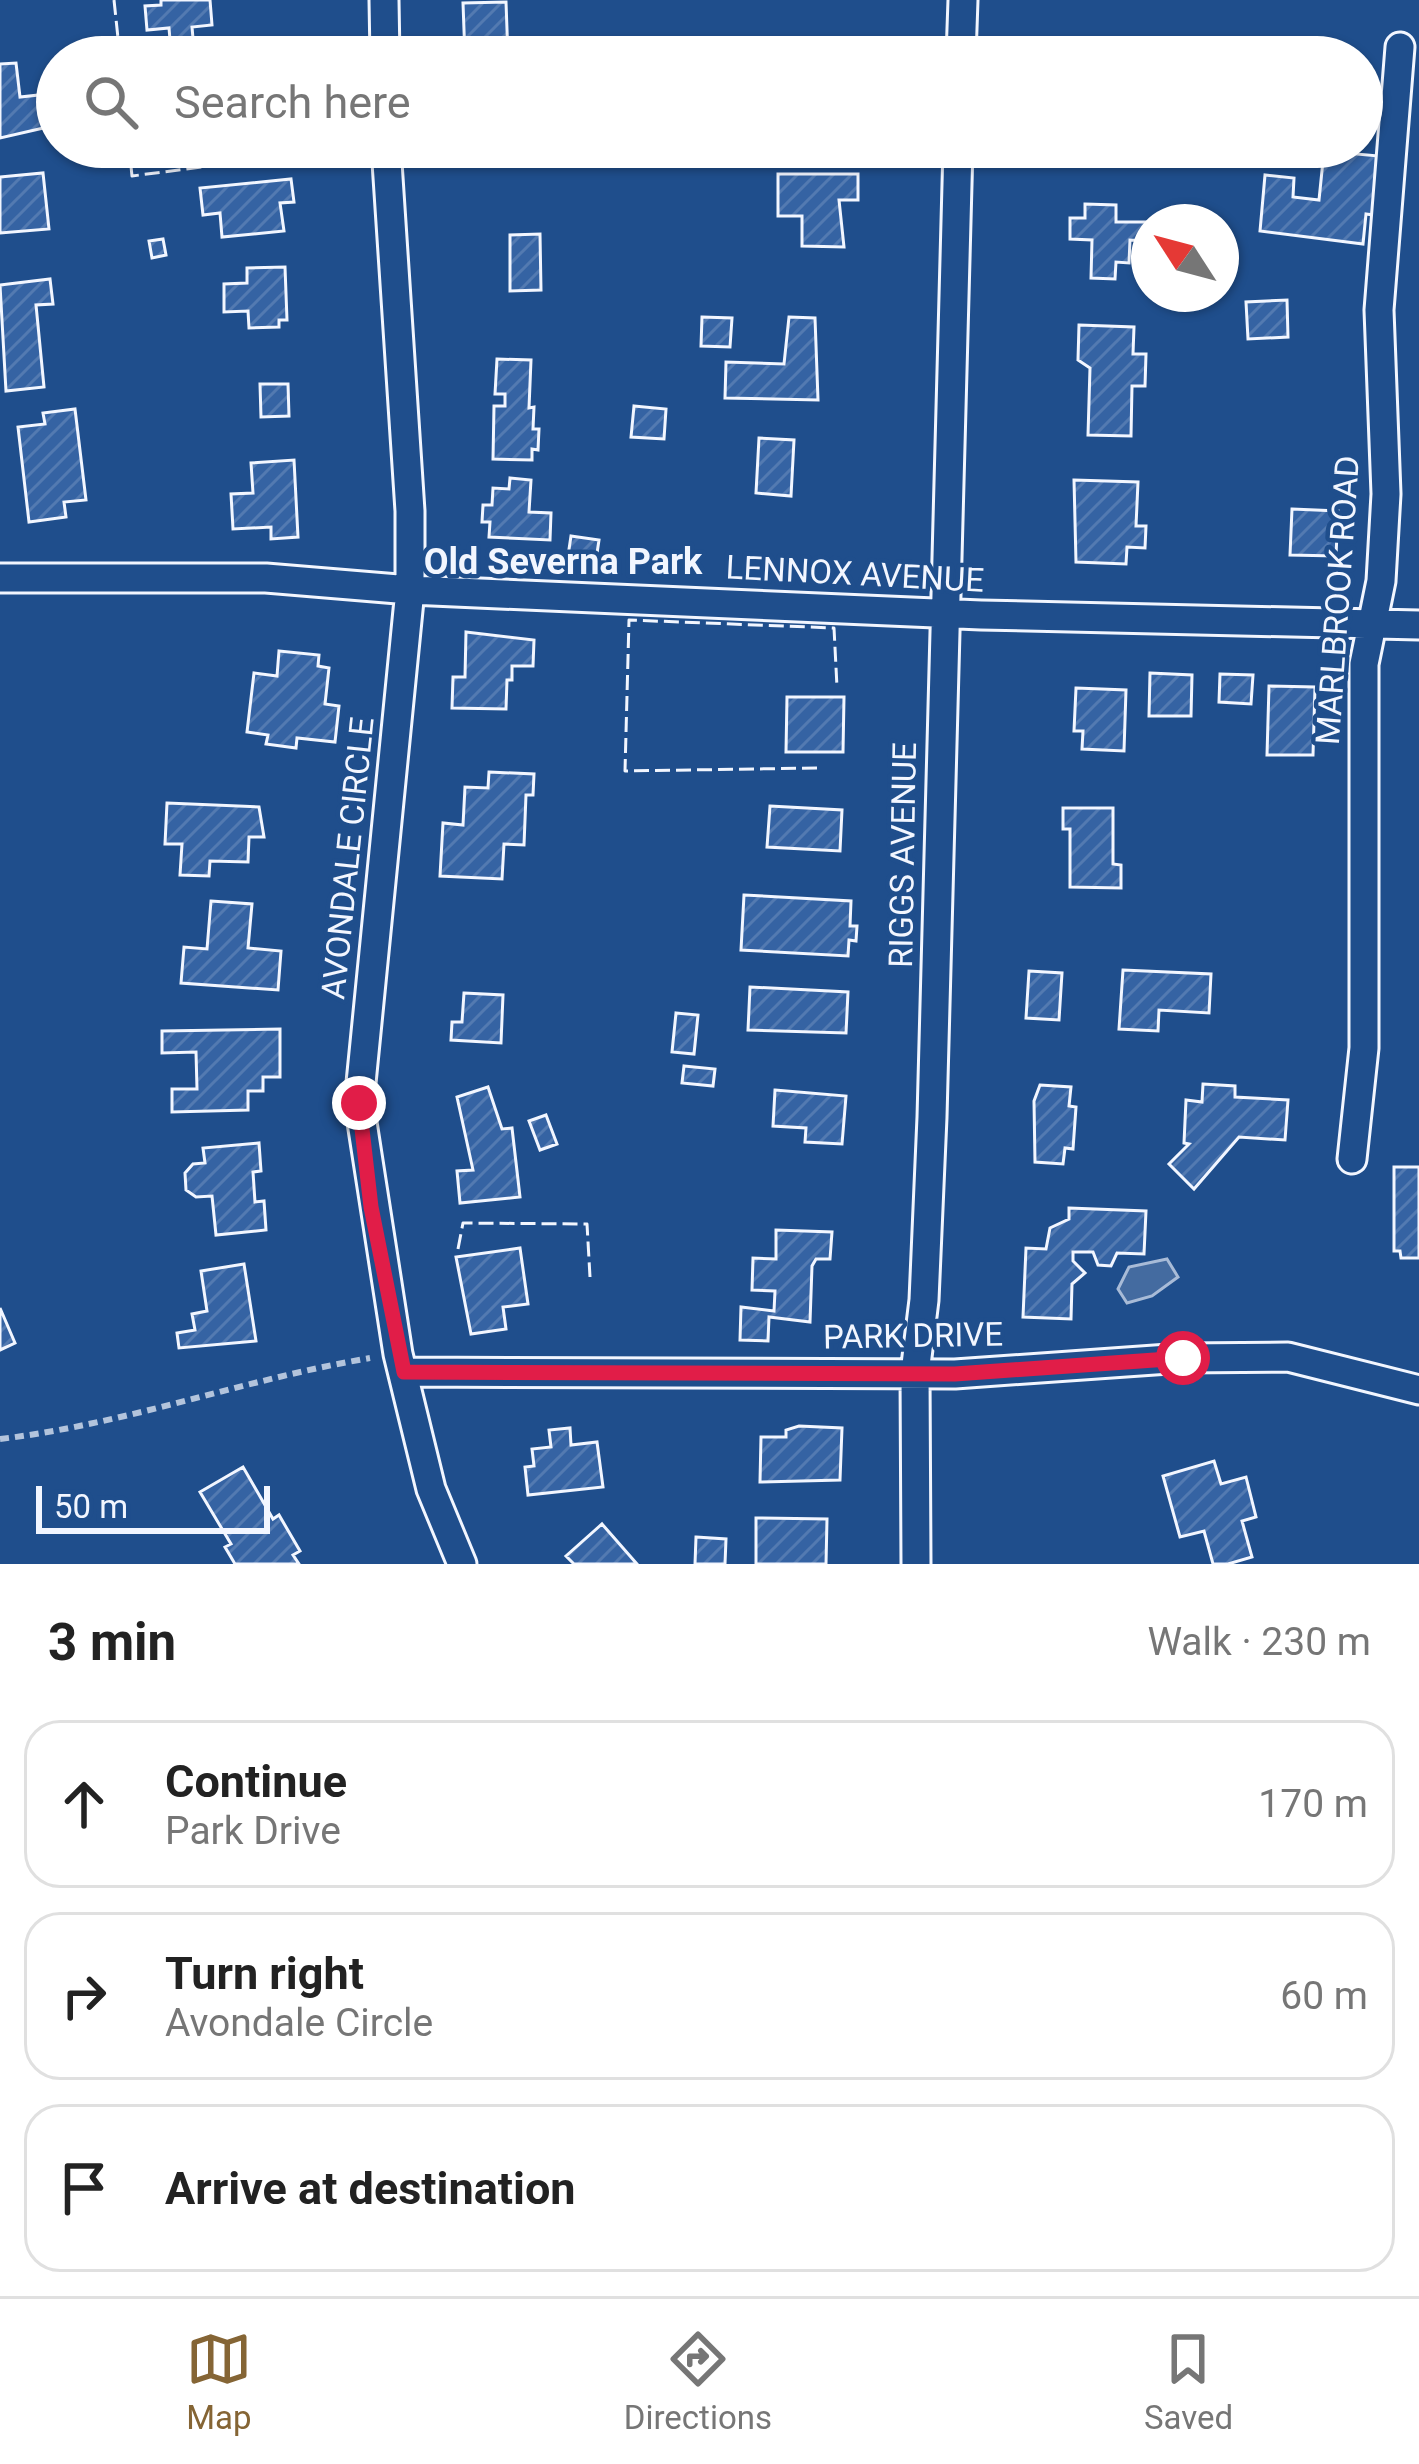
<!DOCTYPE html>
<html lang="en">
<head>
<meta charset="utf-8">
<style>
	body { margin:0; font-family:Roboto,sans-serif; background:#f6f6f6; color:#222 }
	.compass { position:absolute; left:1131px; top:204px; width:108px; height:108px; border-radius:50%; background:#fff; box-shadow:0 3px 9px #0004; rotate:306deg }
	.scale { position:absolute; left:36px; bottom:30px; width:234px; box-sizing:border-box; padding-left:12px; border:6px solid #f2f6ff; border-top:0; font-size:33px; line-height:42px; white-space:nowrap; color:#f2f6ff; -webkit-text-stroke:9px #1f4e8c; paint-order:stroke }
	.stop { position:absolute; width:36px; height:36px; margin:-27px; border:9px solid #e11d48; border-radius:50%; background:#fff }
	.stop.end { background:#e11d48; border-color:#fff; box-shadow:0 3px 12px #0008 }
	.list { margin:0; padding:0; list-style:none }
	h2 { display:flex; justify-content:space-between; align-items:center; height:156px; margin:0; padding:0 48px; font-size:51px }
	h2 small { font-size:39px; font-weight:400; color:#767676 }
	.list li { display:grid; grid-template-columns:78px 1fr auto; gap:36px; align-items:center; box-sizing:border-box; height:168px; margin:0 24px 24px; padding:0 24px; border:3px solid #e0e0e0; border-radius:36px }
	.list b { display:block; font-size:45px; white-space:nowrap }
	.list p { margin:0; font-size:39px; white-space:nowrap; color:#767676 }
	.list em { font-size:39px; font-style:normal; color:#767676 }
	.icon { flex:none; width:66px; height:66px; fill:none; stroke:currentColor; stroke-width:2; stroke-linecap:round; stroke-linejoin:round }
	.map { position:relative; flex:none; width:1419px; height:1564px; overflow:hidden }
	.search { position:absolute; background:#fff; box-shadow:0 3px 9px #0004; left:36px; right:36px; top:36px; height:132px; display:flex; align-items:center; gap:30px; box-sizing:border-box; padding:0 42px; border-radius:66px; color:#767676; font-size:45px }
	.sheet { height:732px; background:#fff }
	nav { display:flex; justify-content:space-around; align-items:center; box-sizing:border-box; height:168px; border-top:3px solid #e0e0e0; background:#fff; font-size:33px; color:#767676 }
	nav a { display:grid; justify-items:center; gap:6px }
	nav .on { color:#856535 }
	.map>svg:first-child { display:block }
	.water { fill:#446ba0; stroke:#a8bbd7; stroke-width:3 }
	.building { fill:url(#building-hatch); stroke:#f2f6ff; stroke-width:3 }
	.lines { fill:none; stroke-linecap:round; stroke-linejoin:round }
	.street-casing { stroke:#f2f6ff; stroke-width:33 }
	.path { stroke:#b3c4dc; stroke-width:6; stroke-dasharray:9 6; stroke-linecap:butt }
	.street { stroke:#1f4e8c; stroke-width:27 }
	.fence { stroke:#f2f6ff; stroke-width:3; stroke-dasharray:15 6; stroke-linecap:butt }
	.route { stroke:#e11d48; stroke-width:15 }
	.labels { text-anchor:middle; stroke-width:9; stroke-linejoin:round; paint-order:stroke }
	.street-label { font-size:33px; fill:#f2f6ff; stroke:#1f4e8c }
	.neighbourhood-label { font-size:36px; font-weight:bold; fill:#f2f6ff; stroke:#1f4e8c }
</style>
</head>
<body>
<div class="map">
<svg width="1419" height="1564" viewBox="0 0 1419 1564">
	<defs>
		<pattern id="building-hatch" width="6" height="6" patternUnits="userSpaceOnUse" patternTransform="scale(3)"><rect width="6" height="6" fill="#3563a3"/><path d="M-1 1l2-2M0 6l6-6M5 7l2-2" fill="none" stroke="#537ab1"/></pattern>
	</defs>
	<rect width="100%" height="100%" fill="#1f4e8c"/>
	<path class="water" d="M1167 1259 1178 1277 1152 1296 1127 1303 1118 1289 1129 1267Z"/>
	<path class="building" d="M161 0H210L212 25 192 27 194 50 171 52 169 28 147 30 145 6 161 5Z
		M506 2 508 57H465L463 3Z
		M1064 52 1121 53V57H1064Z
		M16 63 20 97 48 94 52 126 0 138V64Z
		M483 147H521V161H483Z
		M1324 151 1379 156 1373 215 1366 214 1363 244 1260 231 1265 175 1294 178 1293 197 1319 200Z
		M43 173 49 229 0 233V177Z
		M778 174H858V200H839L844 247 802 246V216H778Z
		M291 179 294 202 280 203 284 231 222 237 220 213 203 215 200 188Z
		M1085 204 1116 205V222H1146V241L1130 240 1129 263 1116 262 1115 279 1091 278 1092 240 1070 239V218H1085Z
		M540 234 541 290 510 291V235Z
		M163 239 166 255 152 258 149 241Z
		M285 267 287 320H279V327L249 328 248 311 224 312V284L247 283V268Z
		M50 279 53 304 36 305 44 387 6 391 0 285Z
		M1287 300 1288 337 1248 339 1246 302Z
		M702 317 732 318 730 347 701 346Z
		M789 317 815 318 818 400 725 398 726 362 784 364Z
		M1079 325 1134 327 1133 354H1146L1145 386H1132L1131 436 1088 435 1090 368 1078 360Z
		M497 359 531 360 529 408 534 407 533 429H539L538 450 532 449V460L493 459 494 406H505V394H495Z
		M260 384H288L289 416 261 417Z
		M634 406 666 409 664 439 631 437Z
		M75 409 86 500 64 502 66 517 29 522 18 427 45 424 43 413Z
		M759 438 794 440 791 496 756 493Z
		M294 460 298 537 271 539V527L233 529 231 494 253 493 251 463Z
		M510 478 531 480 529 512 551 513 550 540 489 537 490 522H482L483 505H492L493 488 509 489Z
		M1074 480 1138 482 1136 526H1146L1145 548 1127 547 1126 564 1076 562Z
		M1292 509 1338 511 1336 556 1290 555Z
		M571 536 599 540 596 560 568 556Z
		M466 632 534 640 533 666H512V680H507L506 709 452 708 453 677H465Z
		M279 651 319 655 318 666 329 668 325 704 339 706 335 742 297 738 296 748 266 744 268 735 247 732 254 673 277 676Z
		M1150 673 1192 675 1191 716H1149Z
		M1220 674 1253 675 1251 704 1219 702Z
		M1269 686 1315 687 1313 755H1267Z
		M1076 688 1126 690 1124 751 1082 749 1083 731H1074Z
		M787 697H844L843 752H786Z
		M489 772 534 774 533 795H526L524 845 504 844 502 879 440 876 443 823 463 825 465 787 488 788Z
		M167 803 259 807 264 837H249L248 862 210 861 209 876 180 875 182 844H165Z
		M770 806 842 810 840 851 767 847Z
		M1063 808H1113V864L1121 865V888L1070 887V829H1063Z
		M744 895 851 901 850 926H857L856 941 849 940 848 956 741 950Z
		M211 901 252 904 248 948 281 951 278 990 181 983 184 947 207 949Z
		M1123 970 1211 974 1209 1013 1159 1010 1158 1031 1119 1029Z
		M1029 971 1062 973 1059 1020 1026 1018Z
		M750 987 848 992 846 1033 748 1030Z
		M464 993 503 995 501 1043 451 1040 452 1022H462Z
		M676 1013 698 1015 694 1054 672 1052Z
		M280 1029V1077H263V1091H248V1110L172 1112V1089H197L196 1052 162 1053V1031Z
		M684 1066 715 1069 713 1086 682 1083Z
		M1203 1084 1235 1086V1097L1288 1100 1285 1140 1239 1137 1194 1189 1169 1164 1189 1144 1184 1143 1186 1100 1202 1102Z
		M1040 1085 1071 1087 1069 1106 1076 1107 1073 1149 1065 1148 1063 1164 1035 1162 1034 1101Z
		M488 1087 502 1129 512 1128 520 1197 460 1203 457 1171 473 1170 457 1097Z
		M775 1090 846 1096 842 1144 805 1142 806 1128 773 1126Z
		M546 1115 557 1144 540 1150 529 1121Z
		M259 1143 261 1171 253 1172 255 1202 264 1201 266 1230 216 1235 212 1196 196 1197 186 1190 185 1173 193 1164 205 1163 203 1148Z
		M1394 1167H1419V1258H1401L1400 1251H1394Z
		M1069 1208 1146 1211 1144 1254 1117 1253 1111 1266 1098 1265 1093 1252H1073V1261L1085 1273 1072 1284 1071 1319 1023 1317 1026 1248 1046 1249 1050 1228 1069 1219Z
		M776 1230 832 1232 830 1259H816L812 1266 810 1322 769 1317 768 1341 740 1340 741 1307 774 1311 775 1291 752 1290 753 1258 776 1259Z
		M520 1248 528 1304 503 1307 506 1329 471 1334 456 1257Z
		M244 1264 256 1341 179 1348 177 1333 195 1330 192 1314 207 1311 201 1271Z
		M0 1308 15 1343 0 1350Z
		M799 1426 842 1428 840 1480 760 1482 761 1437H786V1430Z
		M570 1428 571 1445 597 1442 603 1487 528 1495 525 1467 534 1466 532 1449 551 1447 549 1430Z
		M1214 1461 1221 1484 1246 1477 1256 1517 1242 1521 1252 1557 1228 1564H1213L1204 1531 1180 1537 1163 1476Z
		M243 1467 273 1519 279 1515 300 1551 293 1555 299 1564H235L225 1547 231 1544 200 1492Z
		M756 1518 827 1519 826 1564H756Z
		M602 1524 637 1564H574L566 1556Z
		M696 1537 726 1539 725 1564H695Z"/>
	<g class="lines">
		<defs>
			<path id="street" d="M384 0 385 57
				M961 57 963 0
				M386 147 410 511V590L359 1103 398 1354 431 1489 462 1564
				M0 578H266L410 590 981 615 1419 625
				M1352 1159 1364 1048V664L1381 581 1386 494 1379 310 1400 47
				M404 1372 955 1374 1183 1358 1288 1357 1419 1390
				M916 1564 915 1373 924 1300 932 1117 958 147"/>
		</defs>
		<use href="#street" class="street-casing"/>
		<path class="path" d="M0 1439C127 1424 245 1379 370 1358"/>
		<use href="#street" class="street"/>
		<path class="fence" d="M114 0 120 57
			M129 147 132 176 302 154
			M817 768 625 771 629 620 834 628 837 687
			M458 1249 463 1223 587 1224 590 1277"/>
	</g>
	<g class="lines">
		<path class="route" d="M359 1103 371 1207 404 1372 955 1374 1183 1358"/>
	</g>
	<g class="labels">
		<g class="street-label">
			<text transform="translate(855 573) rotate(3)" y="12">LENNOX AVENUE</text>
			<text transform="translate(1337 600) rotate(-86)" y="12">MARLBROOK ROAD</text>
			<text transform="translate(902 855) rotate(-89)" y="12">RIGGS AVENUE</text>
			<text transform="translate(347 858) rotate(-84)" y="12">AVONDALE CIRCLE</text>
			<text transform="translate(913 1335) rotate(-1)" y="12">PARK DRIVE</text>
		</g>
		<g class="neighbourhood-label">
			<text x="563" y="574">Old Severna Park</text>
		</g>
	</g>
</svg>
<svg class="compass" viewBox="-18 -18 36 36"><path d="M0-13l5 13h-10z" fill="#e53935"/><path d="M0 13l5-13h-10z" fill="#767676"/></svg>
<div class="scale">50 m</div>
<div class="stop" style="left:1183px;top:1358px"></div>
<div class="stop end" style="left:359px;top:1103px"></div>
<div class="search"><svg class="icon" aria-label="search" viewBox="0 0 24 24"><circle cx="10" cy="10" r="6"/><path d="M15 15l6 6"/></svg>Search here</div>
</div>
<section class="sheet">
<h2>3 min<small>Walk · 230 m</small></h2>
<ul class="list">
<li><svg class="icon" aria-label="ahead" viewBox="0 0 24 24"><path d="M12 20V5M6 11l6-6 6 6"/></svg><div><b>Continue</b><p>Park Drive</p></div><em>170 m</em></li>
<li><svg class="icon" aria-label="right" viewBox="0 0 24 24"><path d="M7 20v-9h11M14 6l5 5-5 5"/></svg><div><b>Turn right</b><p>Avondale Circle</p></div><em>60 m</em></li>
<li><svg class="icon" aria-label="arrive" viewBox="0 0 24 24"><path d="M6 21V4h12l-3 4 3 4H6"/></svg><div><b>Arrive at destination</b></div></li>
</ul>
</section>
<nav>
<a class="on"><svg class="icon" aria-label="map" viewBox="0 0 24 24"><path d="M3 6l6-2 6 2 6-2v14l-6 2-6-2-6 2zM9 4v14M15 6v14"/></svg>Map</a>
<a><svg class="icon" aria-label="directions" viewBox="0 0 24 24"><path d="M12 3l9 9-9 9-9-9zM9 14v-3h6M13 9l2 2-2 2"/></svg>Directions</a>
<a><svg class="icon" aria-label="saved" viewBox="0 0 24 24"><path d="M7 4h10v16l-5-4-5 4z"/></svg>Saved</a>
</nav>
</body>
</html>
